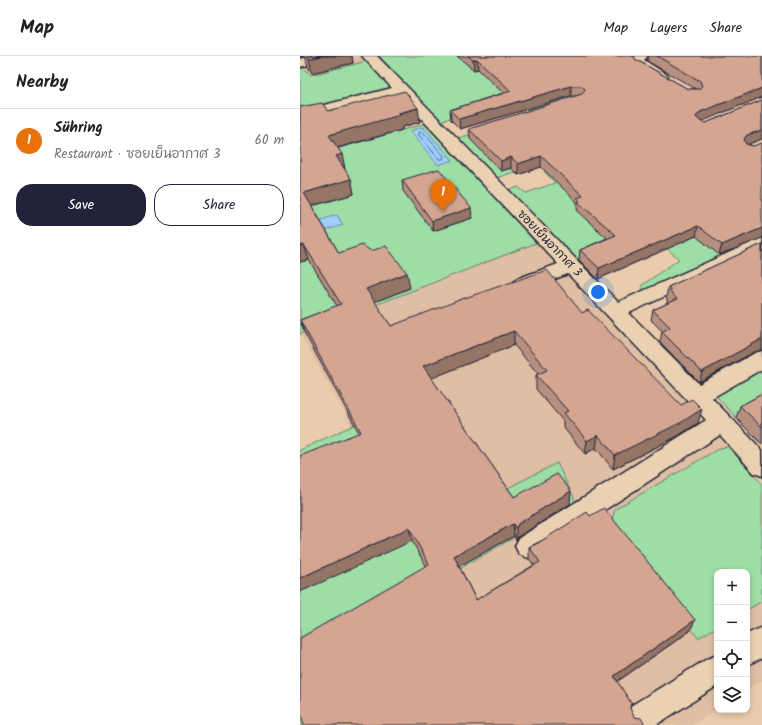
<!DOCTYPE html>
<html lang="en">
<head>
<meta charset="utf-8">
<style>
	body { margin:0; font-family:Kalam,"Playpen Sans Thai",sans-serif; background:#f6f6f6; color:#202124 }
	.controls { position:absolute; right:12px; bottom:12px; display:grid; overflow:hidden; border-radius:8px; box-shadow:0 2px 6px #0003 }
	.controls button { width:36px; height:36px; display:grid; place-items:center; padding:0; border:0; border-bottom:1px solid #e0e0e0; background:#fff; color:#202124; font:20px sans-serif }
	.you { position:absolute; left:298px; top:236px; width:14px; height:14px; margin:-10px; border:3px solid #fff; border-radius:50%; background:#1a73e8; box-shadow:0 0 0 6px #1a73e833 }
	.badge { display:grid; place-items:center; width:26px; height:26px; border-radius:50%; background:#22223b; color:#fff; font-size:13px; font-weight:700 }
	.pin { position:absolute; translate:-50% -33px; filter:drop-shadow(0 1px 2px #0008) }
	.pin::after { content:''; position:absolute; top:21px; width:14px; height:12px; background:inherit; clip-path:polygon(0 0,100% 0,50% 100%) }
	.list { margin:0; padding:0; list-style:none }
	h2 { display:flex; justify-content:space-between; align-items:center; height:52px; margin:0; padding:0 16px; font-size:17px }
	h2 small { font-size:13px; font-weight:400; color:#757577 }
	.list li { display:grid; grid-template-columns:26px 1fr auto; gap:12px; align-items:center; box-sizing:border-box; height:64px; padding:0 16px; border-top:1px solid #e0e0e0 }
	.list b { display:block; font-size:15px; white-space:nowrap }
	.list p { margin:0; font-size:13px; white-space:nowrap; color:#757577 }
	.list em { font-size:13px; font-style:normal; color:#757577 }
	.actions { display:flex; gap:8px; padding:12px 16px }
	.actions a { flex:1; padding:9px 0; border:1px solid #22223b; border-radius:16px; text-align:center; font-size:14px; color:#22223b }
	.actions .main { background:#22223b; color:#fff }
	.icon { flex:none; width:22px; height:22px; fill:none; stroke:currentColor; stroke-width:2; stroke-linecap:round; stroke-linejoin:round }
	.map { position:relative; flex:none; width:462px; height:669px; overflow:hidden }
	header { display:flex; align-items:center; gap:24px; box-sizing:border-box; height:56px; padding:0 20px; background:#fff; border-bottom:1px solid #e0e0e0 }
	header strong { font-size:19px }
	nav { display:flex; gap:22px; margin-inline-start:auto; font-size:14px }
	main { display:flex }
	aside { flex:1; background:#fff }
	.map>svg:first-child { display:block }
	.built { fill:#dfbea3 }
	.green { fill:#9edda5; stroke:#608070 }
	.water { fill:#9ecdf9; stroke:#6c89ad }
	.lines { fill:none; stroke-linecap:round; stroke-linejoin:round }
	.shore { stroke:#546687; stroke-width:1 }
	.minor-casing { stroke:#22223b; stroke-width:3 }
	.minor { fill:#e9d1b1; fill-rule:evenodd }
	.wall { fill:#b68f7e; stroke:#22223b }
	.shaded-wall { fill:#947466; stroke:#22223b }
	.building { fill:#d4a692; stroke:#22223b }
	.labels { text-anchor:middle; stroke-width:3; stroke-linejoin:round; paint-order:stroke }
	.street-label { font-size:12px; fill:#22223b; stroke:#e9d1b1 }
</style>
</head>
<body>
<header>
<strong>Map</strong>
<nav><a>Map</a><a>Layers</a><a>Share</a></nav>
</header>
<main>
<aside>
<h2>Nearby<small></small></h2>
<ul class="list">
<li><span class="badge" style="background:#e8710a">1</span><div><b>Sühring</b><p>Restaurant · ซอยเย็นอากาศ 3</p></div><em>60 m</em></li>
</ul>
<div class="actions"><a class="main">Save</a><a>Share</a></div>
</aside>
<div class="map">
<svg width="462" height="669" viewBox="0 0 462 669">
	<rect width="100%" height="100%" fill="#eaccad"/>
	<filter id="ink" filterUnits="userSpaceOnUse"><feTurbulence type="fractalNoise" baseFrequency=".025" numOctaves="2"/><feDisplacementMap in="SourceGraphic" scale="8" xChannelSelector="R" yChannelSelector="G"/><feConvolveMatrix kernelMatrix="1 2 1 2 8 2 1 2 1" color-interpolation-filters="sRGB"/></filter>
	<g filter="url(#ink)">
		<path class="built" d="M0 0H62L67 5 0 21Z
			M236 187 306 260 462 428V624L447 634V516H417V653L392 669H0V394L52 370 0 278Z"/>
		<path class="green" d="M79 0H160L197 7 213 44 140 65Z
			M67 5 95 32 0 56V13L4 12 11 19Z
			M272 27 297 46 317 186 275 204 207 135 218 131 226 137 255 127 244 115 267 107 260 101 196 122 158 82 234 60 216 43Z
			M127 67 236 187 0 278V103Z
			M372 149 434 197 345 238 341 230 379 203 347 175Z
			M462 297V385L459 386 415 339 423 336Z
			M58 367 123 475 257 407 276 446 25 590 51 669H0V394Z
			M428 391 462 428V545L447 554V516H417V571L398 582 312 464 315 453 420 392Z"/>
		<path class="water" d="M123 71 153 104 138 109 110 75Z
			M37 159 43 169 23 175 18 165Z"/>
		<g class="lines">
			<path class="shore" d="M120 76H123L144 100 143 103H139L119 79Z"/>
			<defs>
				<path id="minor" d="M12 0H37L35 3 0 11V3Z
					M62 0H77L318 246 462 182V195L329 257 399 328 455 297 462 295V313L412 342 462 394V420L454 417 420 379 237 498 228 502 219 498 215 490 219 482 406 364 268 218 223 235 216 233 213 228 216 223 258 208 99 39 0 65V55L92 32Z
					M332 0H348L344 4 366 18 368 21 366 24C354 27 342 15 332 9L330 6Z
					M462 571V602L447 609V578Z
					M417 599V630L356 669H332L328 660 332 649 407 603Z"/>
			</defs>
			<use href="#minor" class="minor-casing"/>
			<use href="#minor" class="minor"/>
		</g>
		<path class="wall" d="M0 0H52L53 7 12 17 8 11 5 0 0 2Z
			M157 0H334L335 3 388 33H396L347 5 348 0H462V41L401 65 406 67 462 44V83L448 88 453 90 419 199 396 180 298 223 279 204 280 194 307 182 278 156V154L277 153V146L241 111 218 119 211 112 201 115 170 83 169 73 278 40H271L160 73 151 64 150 54 203 37 178 13 174 14Z
			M28 55 120 66 102 71V74L38 92 45 113H44L51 123 54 138 12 150 39 197 110 232 74 246 91 270 282 257 398 367 378 380 313 413 296 392 285 398 263 371V365L236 333V319L238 318 214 289 131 322 214 441 270 448 218 481 216 484 214 480 159 510 176 544 234 509 229 503V491L290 460 395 564 390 575 318 625 4 669 126 510 112 485 59 377 5 278 0 264 37 250 9 204 0 206Z
			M102 124 172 162 133 175 103 135Z
			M462 188V294L454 296 399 326 360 286 362 275 351 264 353 254 368 247 367 246V243L366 242 368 231Z
			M462 338V388L436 362 440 350Z"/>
		<path class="shaded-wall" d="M0 0H5L0 2Z
			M21 0H52L53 7 12 17 9 3Z
			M177 3 178 13 174 14 173 4Z
			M271 30V40L160 73 159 63Z
			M462 32V41L398 67 396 61 400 56Z
			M118 52 120 66 102 71V74L33 93 29 79Z
			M462 74V83L444 90V83L447 79Z
			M42 98 45 113 39 114 36 100Z
			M241 100V111L218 119V108Z
			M211 101V112L201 115V105Z
			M51 123 54 138 8 151 4 137Z
			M171 152 172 162 133 175 132 165Z
			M398 170 396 180 298 223 299 212Z
			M462 172V182L419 199 422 189Z
			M4 189 9 204 0 206V190Z
			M107 217 110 232 69 248 66 233Z
			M214 275V289L125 325 123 310Z
			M462 284V294L454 296 399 326 402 316 458 285Z
			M402 353 398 367 378 380 313 413 315 399Z
			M298 379 296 392 285 398 287 385Z
			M271 435 270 448 218 481 216 484V472L218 468Z
			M213 468 214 480 156 512 154 500Z
			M109 472 112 485 0 536V522Z
			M395 564 390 575 312 629 314 620Z"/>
		<path class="building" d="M7 0H21L9 3Z
			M168 0H334L335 3 388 33H399L402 30 400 25 357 0H462V32L400 56 396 61 400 65 406 67 462 44V74L447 79 444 83 446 88 453 90 462 87V172L422 189 398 170 299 212 280 194 316 179 278 146 280 145 277 142 283 140 241 100 218 108 211 101 201 105 169 73 282 38 285 33 282 30H271L159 63 150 54 211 35 177 3 173 4Z
			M105 35 118 52 98 57 100 59 29 79 42 98 36 100 51 123 4 137 39 197 62 189 71 195 86 190 107 217 66 233 91 270 162 243 247 214 282 257 288 254 381 349 392 343 402 353 382 366 315 399 298 379 287 385 264 357 268 355 236 319 247 314 214 275 123 310 214 441 257 418 271 435 218 468 216 472 213 468 154 500 176 544 240 506 229 491 238 487 287 456 290 460 304 452 395 564 314 620 331 647 330 652 334 661 341 662 345 669H4L0 655V582L129 508 109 472 0 522V400L61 376 0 264 41 248 4 189 0 190V51L22 47 28 55Z
			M139 113 171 152 132 165 102 124Z
			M462 188V284L458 285 402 316 362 276 370 271 353 254 377 243 369 235 371 234 368 231Z
			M462 338V371L440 350Z"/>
	</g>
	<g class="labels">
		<g class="street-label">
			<text transform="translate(250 187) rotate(46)" y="4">ซอยเย็นอากาศ 3</text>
		</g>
	</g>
</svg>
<div class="controls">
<button>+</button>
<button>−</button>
<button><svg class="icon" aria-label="locate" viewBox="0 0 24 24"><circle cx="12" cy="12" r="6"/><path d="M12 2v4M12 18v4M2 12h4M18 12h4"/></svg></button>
<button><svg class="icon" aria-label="layers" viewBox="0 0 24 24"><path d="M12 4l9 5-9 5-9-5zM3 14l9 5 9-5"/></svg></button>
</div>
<div class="you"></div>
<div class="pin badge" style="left:143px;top:156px;background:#e8710a">1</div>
</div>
</main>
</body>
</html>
